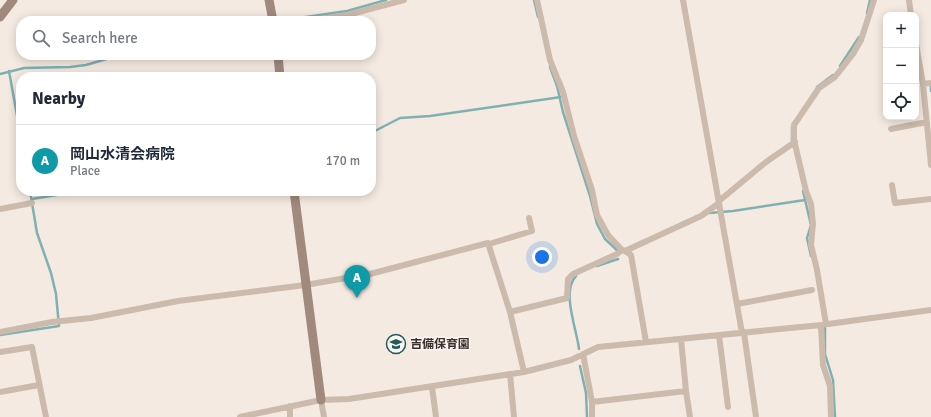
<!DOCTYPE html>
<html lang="en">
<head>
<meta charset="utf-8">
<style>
	body { margin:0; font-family:Signika,"Noto Sans JP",sans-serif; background:#f2f2f3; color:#1f2937 }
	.controls { position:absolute; right:12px; top:12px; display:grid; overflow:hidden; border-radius:8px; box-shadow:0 2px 10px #0003 }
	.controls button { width:36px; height:36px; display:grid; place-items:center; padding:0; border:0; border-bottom:1px solid #e0e1e3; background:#fff; color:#1f2937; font:20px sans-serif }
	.you { position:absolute; left:542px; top:257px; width:14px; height:14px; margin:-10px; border:3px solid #fff; border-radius:50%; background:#1a73e8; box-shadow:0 0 0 6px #1a73e833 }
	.badge { display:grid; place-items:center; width:26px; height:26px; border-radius:50%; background:#0b8043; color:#fff; font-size:13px; font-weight:700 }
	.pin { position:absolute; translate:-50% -33px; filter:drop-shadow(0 1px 2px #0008) }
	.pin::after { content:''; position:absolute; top:21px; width:14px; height:12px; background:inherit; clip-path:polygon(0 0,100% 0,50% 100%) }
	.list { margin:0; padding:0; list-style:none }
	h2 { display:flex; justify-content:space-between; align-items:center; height:52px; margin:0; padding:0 16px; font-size:17px }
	h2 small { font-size:13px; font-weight:400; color:#747a83 }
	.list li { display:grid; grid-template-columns:26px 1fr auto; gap:12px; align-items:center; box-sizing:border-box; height:72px; padding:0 16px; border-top:1px solid #e0e1e3 }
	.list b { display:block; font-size:15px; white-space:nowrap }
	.list p { margin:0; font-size:13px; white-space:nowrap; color:#747a83 }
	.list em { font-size:13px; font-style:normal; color:#747a83 }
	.icon { flex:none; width:22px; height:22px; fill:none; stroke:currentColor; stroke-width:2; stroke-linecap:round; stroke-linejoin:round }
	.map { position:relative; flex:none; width:931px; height:417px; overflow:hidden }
	.search { position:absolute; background:#fff; box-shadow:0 2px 10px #0003; left:16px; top:16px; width:360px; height:44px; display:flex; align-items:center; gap:10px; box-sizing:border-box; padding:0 14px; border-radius:16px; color:#747a83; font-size:15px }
	.panel { position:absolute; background:#fff; box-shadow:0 2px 10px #0003; left:16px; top:72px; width:360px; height:124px; border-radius:16px }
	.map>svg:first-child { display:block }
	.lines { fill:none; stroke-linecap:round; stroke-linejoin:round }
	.stream { stroke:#7fb1b1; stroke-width:2.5 }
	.street { stroke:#ccbaac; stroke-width:6 }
	.secondary { stroke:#a0897d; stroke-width:9 }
	.labels { text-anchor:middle; stroke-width:3; stroke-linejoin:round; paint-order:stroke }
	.poi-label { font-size:12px; font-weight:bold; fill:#3a2f2b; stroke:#fbf4ee; text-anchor:start }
</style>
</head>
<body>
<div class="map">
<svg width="931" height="417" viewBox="0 0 931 417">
	<rect width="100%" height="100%" fill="#f4eae1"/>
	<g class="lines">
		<path class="stream" d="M534 0 538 17
			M867 13 870 0
			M275 19 285 20 347 11 386 0
			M254 21 270 18
			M840 66 859 37
			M550 67 557 86 563 112 590 196 597 224 605 239 619 252
			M9 71 21 138
			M0 74 24 68 70 67 86 65 120 55
			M817 87 833 75
			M931 87V91
			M371 133 400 118 430 116 561 97
			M792 141V127
			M803 191 811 225 807 238 811 256
			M32 199 81 191
			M709 213 733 211 805 200
			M597 266 618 259
			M576 276C561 291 577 330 579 349
			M825 328V354L833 380 835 417
			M0 335 59 326 56 294 51 273 37 233 30 191
			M580 366 586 393 587 417"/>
		<path class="street" d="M537 0 550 60 563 92 574 136 592 190 597 215 608 235 622 250
			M683 0 742 333
			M909 0 911 15
			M306 21 347 15 404 0
			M916 44 923 84 931 165
			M923 84 931 83
			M891 129 927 122
			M892 185 895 203 931 199
			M719 201 766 162 795 142
			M0 209 32 203
			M489 244 532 231 529 218
			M625 251 631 255 646 342
			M737 304 812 290
			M510 312 567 298 568 279 573 274 617 254 622 250 625 251 701 216 719 203
			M826 324 817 270 811 245 813 224 811 204 806 191 794 140V125L819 88 835 77 853 54 861 40 874 0
			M821 325 823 365 830 386 831 417
			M0 332 52 322 91 318 178 301 305 285 370 274 488 243 510 312 524 372
			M744 333 756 417
			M719 335 728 407
			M681 339 686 391
			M0 352 32 347 46 417
			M583 354 592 402
			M510 374 514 417
			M432 387 436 417
			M0 392 39 385
			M321 400 324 417
			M290 406V417
			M240 417 321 400 349 399 524 372 571 360 598 347 821 325 931 310
			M592 417V402L686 391 690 417"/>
		<path class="secondary" d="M269 0 273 21
			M0 17 13 0
			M278 55 280 77
			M294 191 321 400"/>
	</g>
	<defs>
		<symbol id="school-ring" viewBox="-11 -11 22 22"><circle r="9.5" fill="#fbf4ee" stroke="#205b5c" stroke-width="1.5"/><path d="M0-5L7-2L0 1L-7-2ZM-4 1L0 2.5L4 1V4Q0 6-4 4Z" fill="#205b5c"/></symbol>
	</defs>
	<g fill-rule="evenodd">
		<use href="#school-ring" x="385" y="333" width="22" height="22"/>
	</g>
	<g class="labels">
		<g class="poi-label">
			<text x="410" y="348">吉備保育園</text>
		</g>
	</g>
</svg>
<div class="controls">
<button>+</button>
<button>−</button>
<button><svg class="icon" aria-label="locate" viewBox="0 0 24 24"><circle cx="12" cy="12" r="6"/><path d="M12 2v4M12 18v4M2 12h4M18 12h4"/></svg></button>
</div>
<div class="you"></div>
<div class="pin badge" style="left:357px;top:298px;background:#0f9aa8">A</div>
<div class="search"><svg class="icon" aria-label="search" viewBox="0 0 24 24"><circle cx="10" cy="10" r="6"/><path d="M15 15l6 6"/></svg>Search here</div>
<section class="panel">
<h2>Nearby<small></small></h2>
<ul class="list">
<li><span class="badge" style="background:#0f9aa8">A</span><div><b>岡山水清会病院</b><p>Place</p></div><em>170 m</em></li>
</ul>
</section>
</div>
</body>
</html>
